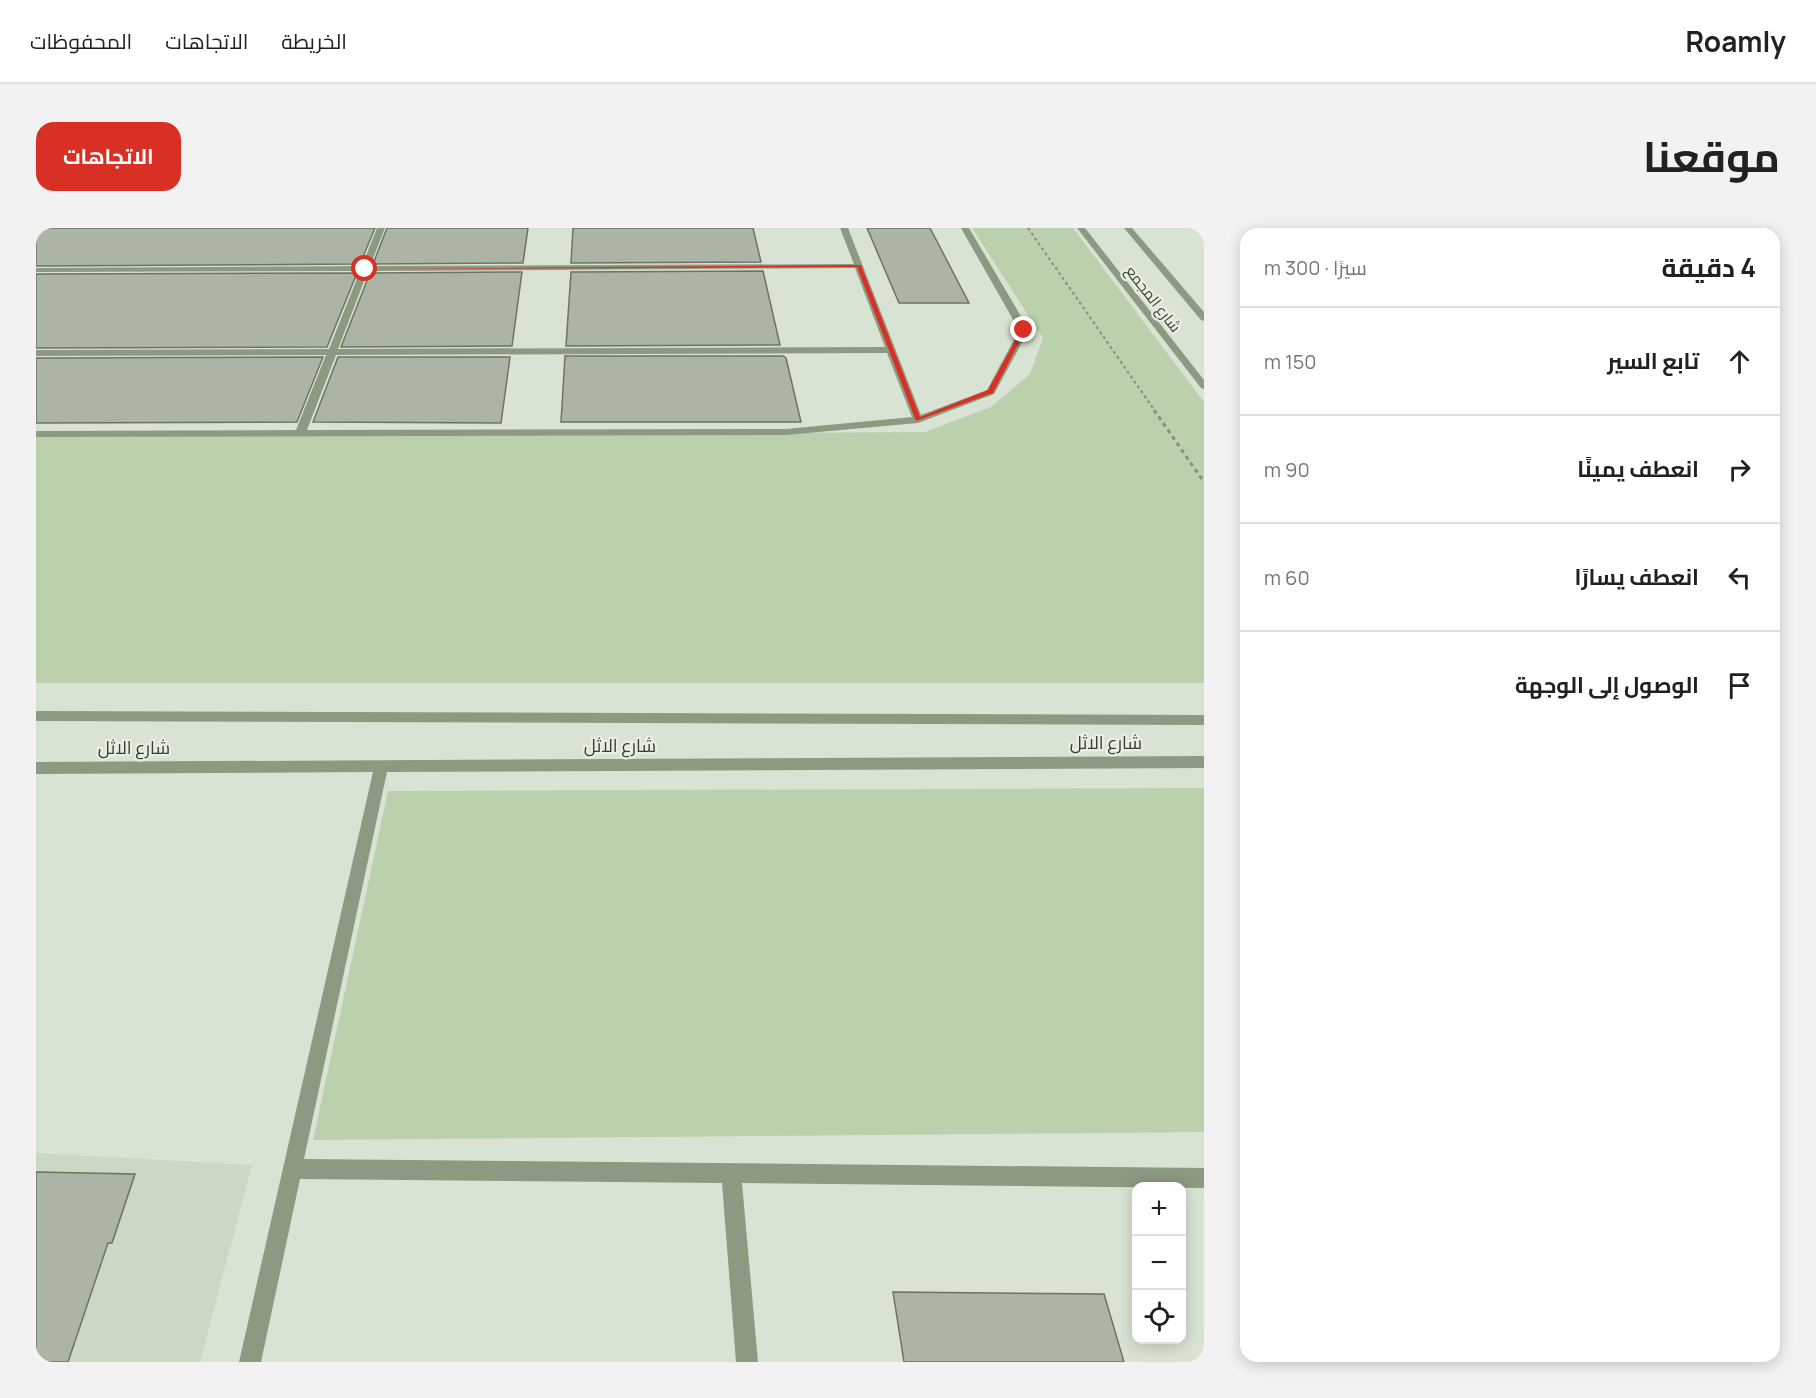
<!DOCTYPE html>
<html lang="ar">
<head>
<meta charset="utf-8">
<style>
	body { margin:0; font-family:Manrope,Cairo,sans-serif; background:#f2f2f2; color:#202124; direction:rtl }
	.controls { position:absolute; right:18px; bottom:18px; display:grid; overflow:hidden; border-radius:12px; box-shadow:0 3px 15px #0003 }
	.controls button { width:54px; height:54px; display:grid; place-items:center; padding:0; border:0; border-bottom:2px solid #e0e0e0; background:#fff; color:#202124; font:30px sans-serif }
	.stop { position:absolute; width:18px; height:18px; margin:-14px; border:4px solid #d93025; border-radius:50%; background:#fff }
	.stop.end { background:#d93025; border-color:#fff; box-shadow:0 2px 6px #0008 }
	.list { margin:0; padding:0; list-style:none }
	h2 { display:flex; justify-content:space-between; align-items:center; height:78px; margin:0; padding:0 24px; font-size:26px }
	h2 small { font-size:20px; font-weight:400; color:#757577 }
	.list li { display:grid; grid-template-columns:39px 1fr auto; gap:18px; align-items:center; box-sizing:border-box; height:108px; padding:0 24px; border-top:2px solid #e0e0e0 }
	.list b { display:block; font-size:22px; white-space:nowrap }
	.list em { font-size:20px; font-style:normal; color:#757577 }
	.icon { flex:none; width:33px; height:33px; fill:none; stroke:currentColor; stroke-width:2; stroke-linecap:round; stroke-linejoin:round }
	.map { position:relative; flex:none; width:1168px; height:1134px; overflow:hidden; direction:ltr; border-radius:18px }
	header { display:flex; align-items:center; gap:36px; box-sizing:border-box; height:84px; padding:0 30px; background:#fff; border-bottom:2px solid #e0e0e0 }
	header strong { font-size:28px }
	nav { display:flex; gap:33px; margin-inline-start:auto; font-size:21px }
	.intro { display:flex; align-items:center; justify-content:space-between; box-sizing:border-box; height:144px; padding:0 36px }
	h1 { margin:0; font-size:42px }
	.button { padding:15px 27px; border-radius:18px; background:#d93025; color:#fff; font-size:21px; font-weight:700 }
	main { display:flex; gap:36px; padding:0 36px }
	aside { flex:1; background:#fff; border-radius:18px; box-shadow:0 3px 15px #0003 }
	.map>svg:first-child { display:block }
	.built { fill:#cbd9c3 }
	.green { fill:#bbd0ad }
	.building { fill:#abb4a5; stroke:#6b7366; stroke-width:1.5 }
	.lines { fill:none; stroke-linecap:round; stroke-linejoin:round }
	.path-far1 { stroke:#888f84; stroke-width:2; stroke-dasharray:3 3; stroke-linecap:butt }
	.path { stroke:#888f84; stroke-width:3; stroke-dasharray:4 4; stroke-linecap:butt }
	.minor { fill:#8b9a81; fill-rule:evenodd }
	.route { fill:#d93025 }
	.labels { text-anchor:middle; stroke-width:4.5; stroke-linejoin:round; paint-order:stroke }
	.far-street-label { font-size:15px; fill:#393d37; stroke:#e6f0e0 }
	.street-label { font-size:18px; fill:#393d37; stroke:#e6f0e0 }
</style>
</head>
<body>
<header>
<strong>Roamly</strong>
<nav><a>الخريطة</a><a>الاتجاهات</a><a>المحفوظات</a></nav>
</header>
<div class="intro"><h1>موقعنا</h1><a class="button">الاتجاهات</a></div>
<main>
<aside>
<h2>4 دقيقة<small>سيرًا · 300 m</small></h2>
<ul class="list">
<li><svg class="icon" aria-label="ahead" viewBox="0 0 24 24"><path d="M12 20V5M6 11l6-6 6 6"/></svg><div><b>تابع السير</b></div><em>150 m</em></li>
<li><svg class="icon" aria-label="right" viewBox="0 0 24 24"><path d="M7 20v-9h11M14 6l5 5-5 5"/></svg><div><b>انعطف يمينًا</b></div><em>90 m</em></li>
<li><svg class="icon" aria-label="left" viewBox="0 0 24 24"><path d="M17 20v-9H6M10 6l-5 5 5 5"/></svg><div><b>انعطف يسارًا</b></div><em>60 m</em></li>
<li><svg class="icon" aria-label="arrive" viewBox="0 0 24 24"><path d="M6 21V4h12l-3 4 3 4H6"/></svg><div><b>الوصول إلى الوجهة</b></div></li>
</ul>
</aside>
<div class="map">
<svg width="1168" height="1134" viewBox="0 0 1168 1134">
	<rect width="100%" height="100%" fill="#d9e3d3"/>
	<path class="built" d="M0 925 216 937 164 1134H0Z"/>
	<path class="green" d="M936 0H1037L1168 174V455H0V209L889 204 955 179 994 146 1007 110Z
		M1168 560V904L277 912 352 563Z"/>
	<path class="building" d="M0 0H339L324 36 0 38Z
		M351 0H492L487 35 337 36Z
		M537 0H717L725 34 535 35Z
		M831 0H894L933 75H863Z
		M727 43 744 117 530 118 535 44Z
		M486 44 476 118 305 119 334 45Z
		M321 45 291 119 0 120V46Z
		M529 128H747L750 130 765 194H525Z
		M287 129 261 194 0 195V130Z
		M302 129H474L465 195 277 194Z
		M0 944 99 946 76 1015H72L32 1134H0Z
		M857 1064 1068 1066 1088 1134H868Z"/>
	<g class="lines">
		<path class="path-far1" d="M992 0 1119 183"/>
		<path class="path" d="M1118 182 1168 254"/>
		<path class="minor" d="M341 0H349L334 38 818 36 804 0H812L885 187 951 162 983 102 925 0H933L993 102 958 166 882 195 750 207 0 209V203L260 202 290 127 0 128V122L293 121 324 43 0 44V40L326 38ZM819 40 849 119 302 121 332 43ZM851 125 876 189 750 201 271 202 300 127Z
			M1041 0H1049L1168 152V161L1165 160Z
			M1088 0H1096L1168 84V93L1165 92Z
			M0 483 1168 487V497L0 493Z
			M1168 528V540L351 544 268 931 1168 940V960L706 955 722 1134H700L686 955 264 951 225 1134H203L337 544 0 546V534Z"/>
	</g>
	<path class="route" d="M825 37 884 189 952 162 985 102 990 101 957 165 880 193 821 39 326 41Z"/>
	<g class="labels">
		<g class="far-street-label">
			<text transform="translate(1117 71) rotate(52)" y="5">شارع المجمع</text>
		</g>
		<g class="street-label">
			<text x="1070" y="521">شارع الاثل</text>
			<text x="584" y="524">شارع الاثل</text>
			<text x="98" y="526">شارع الاثل</text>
		</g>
	</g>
</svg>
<div class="controls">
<button>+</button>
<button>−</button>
<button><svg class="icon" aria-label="locate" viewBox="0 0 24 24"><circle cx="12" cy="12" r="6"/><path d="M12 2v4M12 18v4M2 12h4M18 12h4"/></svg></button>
</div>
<div class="stop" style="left:329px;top:41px"></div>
<div class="stop end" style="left:988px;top:102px"></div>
</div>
</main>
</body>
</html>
